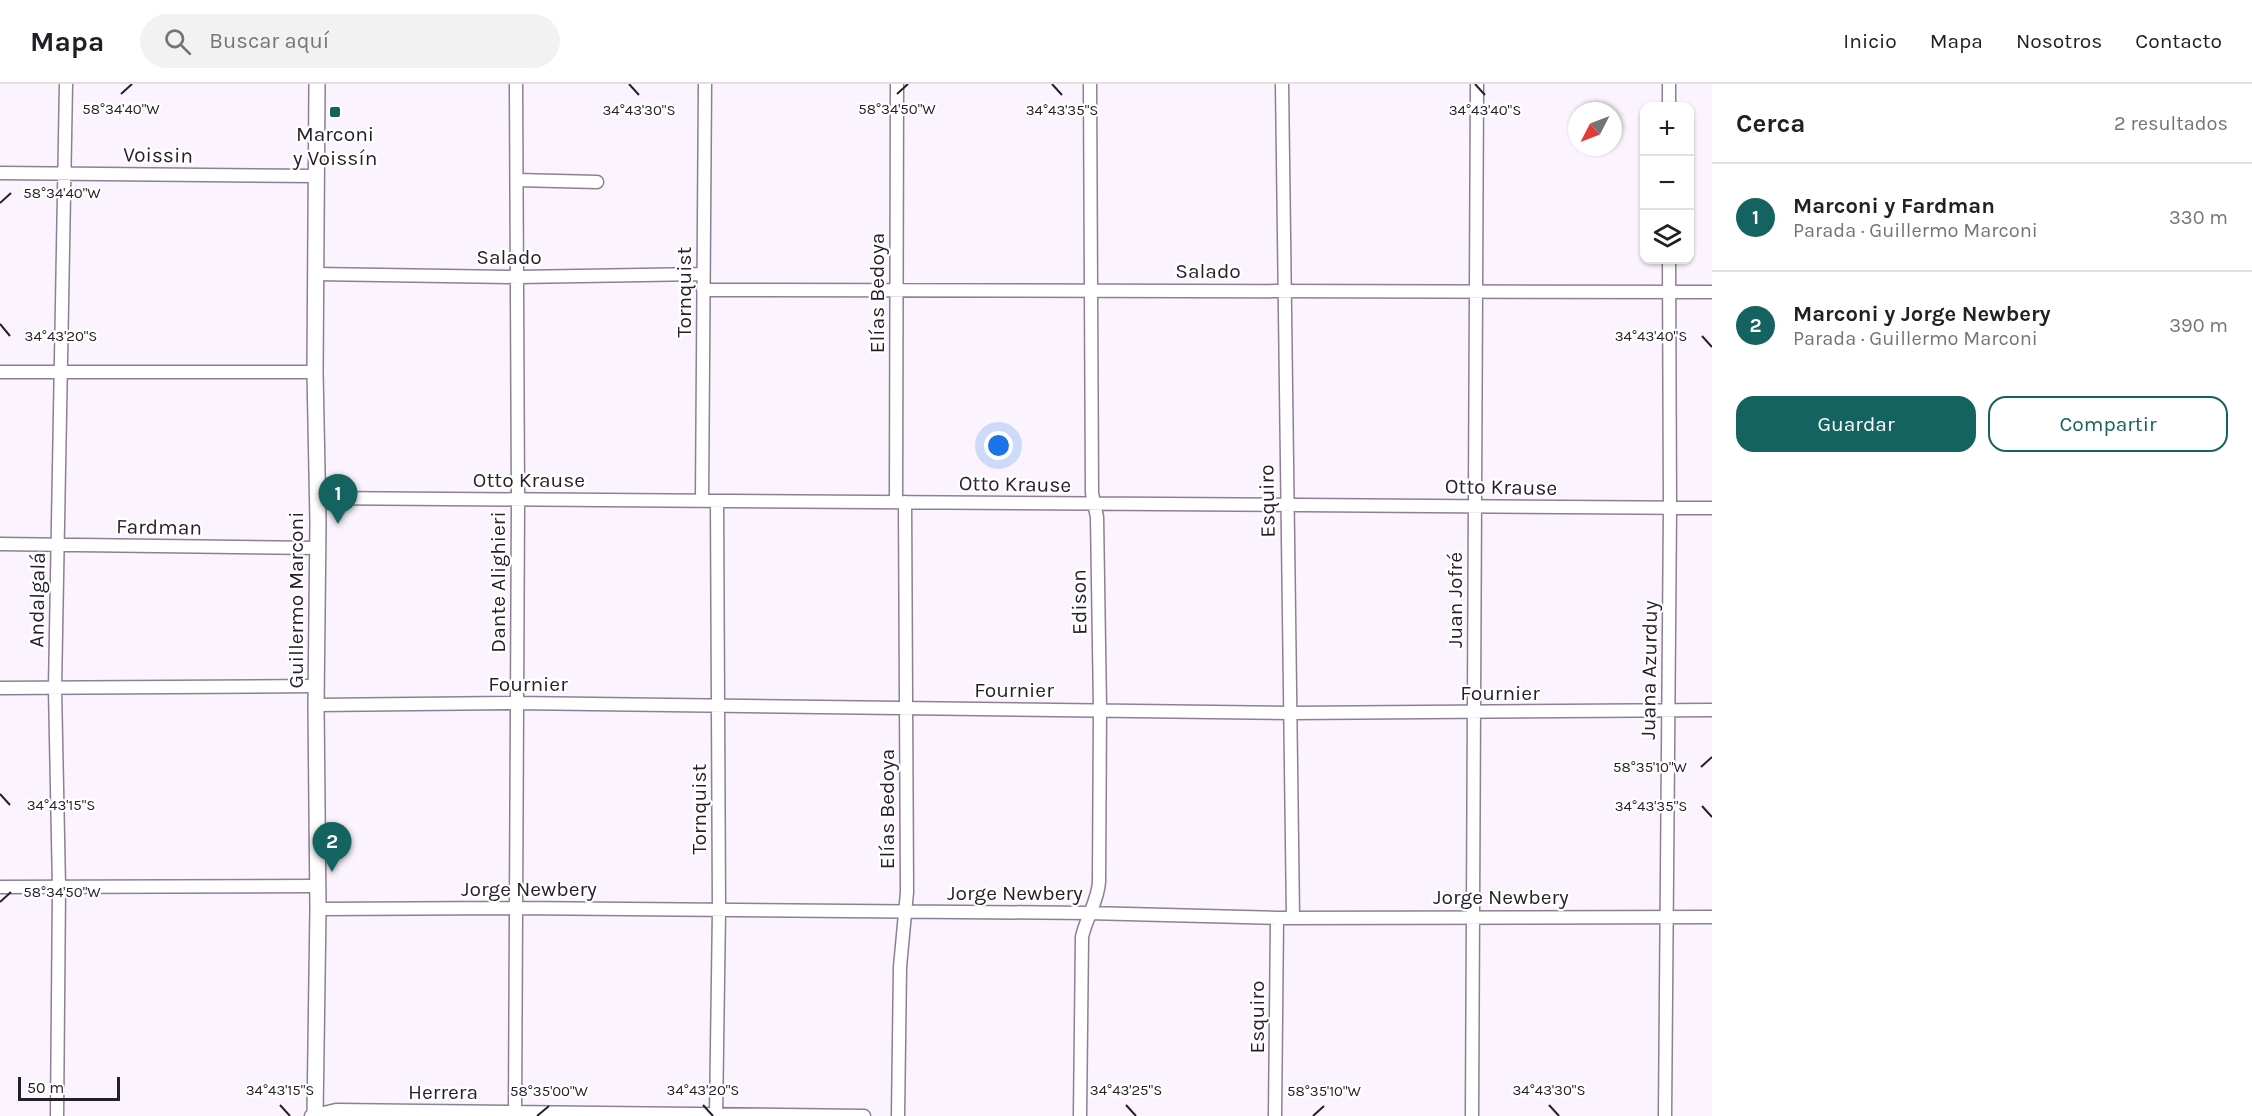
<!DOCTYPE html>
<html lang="es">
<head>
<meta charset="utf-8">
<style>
	body { margin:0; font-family:Karla,sans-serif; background:#f2f2f2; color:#202124 }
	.controls { position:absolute; right:18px; top:18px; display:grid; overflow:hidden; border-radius:12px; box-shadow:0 2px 4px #0004 }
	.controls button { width:54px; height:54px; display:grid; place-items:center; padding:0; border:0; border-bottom:2px solid #e0e0e0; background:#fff; color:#202124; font:30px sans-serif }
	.compass { position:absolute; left:1568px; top:18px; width:54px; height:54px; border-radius:50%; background:#fff; box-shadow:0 2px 4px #0004; rotate:228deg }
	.scale { position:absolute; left:18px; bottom:15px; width:102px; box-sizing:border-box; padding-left:6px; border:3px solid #251f28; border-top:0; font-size:16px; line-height:21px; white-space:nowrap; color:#251f28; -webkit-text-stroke:4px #fff; paint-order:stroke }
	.you { position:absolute; left:999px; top:362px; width:21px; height:21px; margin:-15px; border:4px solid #fff; border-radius:50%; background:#1a73e8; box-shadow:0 0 0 9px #1a73e833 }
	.badge { display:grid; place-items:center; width:39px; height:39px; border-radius:50%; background:#146360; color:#fff; font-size:20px; font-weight:700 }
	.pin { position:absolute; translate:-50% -50px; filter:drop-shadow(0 2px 3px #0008) }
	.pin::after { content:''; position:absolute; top:32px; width:21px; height:18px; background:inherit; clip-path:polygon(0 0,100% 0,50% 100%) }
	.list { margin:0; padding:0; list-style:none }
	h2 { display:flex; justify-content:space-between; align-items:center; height:78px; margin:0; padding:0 24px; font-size:26px }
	h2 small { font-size:20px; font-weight:400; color:#757577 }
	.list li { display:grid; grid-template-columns:39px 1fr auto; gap:18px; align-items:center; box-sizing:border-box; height:108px; padding:0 24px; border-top:2px solid #e0e0e0 }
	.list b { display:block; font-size:22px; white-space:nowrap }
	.list p { margin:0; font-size:20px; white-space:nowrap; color:#757577 }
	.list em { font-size:20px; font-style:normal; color:#757577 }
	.actions { display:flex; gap:12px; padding:18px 24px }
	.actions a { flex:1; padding:14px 0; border:2px solid #146360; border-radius:18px; text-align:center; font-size:21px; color:#146360 }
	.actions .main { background:#146360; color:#fff }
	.icon { flex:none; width:33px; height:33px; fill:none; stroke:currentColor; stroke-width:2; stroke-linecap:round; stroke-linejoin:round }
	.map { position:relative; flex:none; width:1712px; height:1032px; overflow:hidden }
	header { display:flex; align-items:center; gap:36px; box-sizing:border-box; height:84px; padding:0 30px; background:#fff; border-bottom:2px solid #e0e0e0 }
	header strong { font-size:28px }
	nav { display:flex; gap:33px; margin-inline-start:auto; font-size:21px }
	.search { width:420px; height:54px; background:#f2f2f2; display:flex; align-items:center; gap:15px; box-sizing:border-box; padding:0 21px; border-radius:33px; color:#757577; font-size:22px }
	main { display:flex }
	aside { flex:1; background:#fff }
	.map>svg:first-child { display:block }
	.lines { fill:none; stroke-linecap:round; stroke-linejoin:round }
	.minor-casing { stroke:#8e7f96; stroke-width:15 }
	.tertiary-casing { stroke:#8e7f96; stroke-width:18 }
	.minor { stroke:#fff; stroke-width:12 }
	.tertiary { stroke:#fff; stroke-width:15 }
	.ticks { fill:none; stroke:#251f28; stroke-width:2 }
	.poi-dot { fill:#146360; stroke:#fff; stroke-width:2 }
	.labels { text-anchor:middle; stroke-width:4.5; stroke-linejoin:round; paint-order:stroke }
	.poi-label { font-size:21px; fill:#251f28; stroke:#fff }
	.street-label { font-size:21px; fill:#251f28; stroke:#fff }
	.ticks-label { font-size:15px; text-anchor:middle; fill:#251f28; stroke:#fff; stroke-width:4.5; stroke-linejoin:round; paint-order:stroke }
</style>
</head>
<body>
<header>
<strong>Mapa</strong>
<div class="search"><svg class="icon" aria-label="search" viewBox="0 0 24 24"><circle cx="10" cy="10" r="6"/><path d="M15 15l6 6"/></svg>Buscar aquí</div>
<nav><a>Inicio</a><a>Mapa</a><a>Nosotros</a><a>Contacto</a></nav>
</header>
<main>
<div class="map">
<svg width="1712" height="1032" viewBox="0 0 1712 1032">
	<rect width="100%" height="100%" fill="#fbf4fe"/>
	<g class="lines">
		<defs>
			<path id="minor" d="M1282 0 1293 833
				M1669 0V22
				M0 89 316 92
				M517 96 597 98
				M316 190 518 193 703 190
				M703 206 1712 208
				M0 288H315
				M318 414 1712 424
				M702 416 705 0
				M896 418 897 0
				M0 460 318 464
				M0 604 316 602
				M316 621 517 619 1291 629 1712 626
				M0 803 318 802
				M318 825 516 824 1088 829 1277 834 1712 833
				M57 1032 59 804 55 604 66 0
				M311 1032 336 1026 864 1032
				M515 1032 518 416 516 0
				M716 1032 719 826 717 417
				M898 1032 900 883 907 808 905 418
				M1080 1032 1082 853C1086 834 1098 817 1099 798L1100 625 1097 433 1092 409 1090 0
				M1275 1032 1277 834
				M1472 1032 1477 0
				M1665 1032 1670 425 1669 176"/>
			<path id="tertiary" d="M315 1032 318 825 316 621 318 438 315 288 317 0"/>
		</defs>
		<use href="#minor" class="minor-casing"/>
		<use href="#tertiary" class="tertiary-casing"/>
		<use href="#minor" class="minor"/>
		<use href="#tertiary" class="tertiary"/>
	</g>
	<path class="ticks" d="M629 0 639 11M1052 0 1062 11M1475 0 1485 11M121 10 132 0M897 10 908 0M0 119 11 109M0 240 10 252M1702 252 1712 263M1701 683 1712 673M0 710 10 721M1702 722 1712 733M0 818 11 808M280 1021 290 1032M703 1021 713 1032M1126 1021 1136 1032M1549 1021 1559 1032M537 1032 549 1022M1313 1032 1324 1022"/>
	<rect class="poi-dot" x="329" y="22" width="12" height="12" rx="3"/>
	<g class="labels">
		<g class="poi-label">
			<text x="335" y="57">Marconi<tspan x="335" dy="24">y Voissín</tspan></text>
		</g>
		<g class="street-label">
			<text transform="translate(158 71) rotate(1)" y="7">Voissin</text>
			<text x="509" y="180">Salado</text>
			<text x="1208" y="194">Salado</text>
			<text transform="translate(684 208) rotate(-90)" y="7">Tornquist</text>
			<text transform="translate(877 209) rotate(-90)" y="7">Elías Bedoya</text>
			<text x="529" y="403">Otto Krause</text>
			<text transform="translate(1015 400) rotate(1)" y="7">Otto Krause</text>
			<text transform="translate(1501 403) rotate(1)" y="7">Otto Krause</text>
			<text transform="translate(1267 417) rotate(-91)" y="7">Esquiro</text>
			<text transform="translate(159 443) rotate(1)" y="7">Fardman</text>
			<text transform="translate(498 498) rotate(-90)" y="7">Dante Alighieri</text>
			<text transform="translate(37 516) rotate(-89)" y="7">Andalgalá</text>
			<text transform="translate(296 516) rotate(-90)" y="7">Guillermo Marconi</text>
			<text transform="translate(1455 516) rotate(-90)" y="7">Juan Jofré</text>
			<text transform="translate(1079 518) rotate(-91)" y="7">Edison</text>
			<text transform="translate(1649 586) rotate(-89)" y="7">Juana Azurduy</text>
			<text x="528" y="607">Fournier</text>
			<text x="1014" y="613">Fournier</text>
			<text x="1500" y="616">Fournier</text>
			<text transform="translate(699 725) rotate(-90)" y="7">Tornquist</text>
			<text transform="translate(887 725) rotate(-90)" y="7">Elías Bedoya</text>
			<text x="529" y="812">Jorge Newbery</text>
			<text x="1015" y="816">Jorge Newbery</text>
			<text x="1501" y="820">Jorge Newbery</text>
			<text transform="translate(1257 933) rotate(-90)" y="7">Esquiro</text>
			<text x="443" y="1015">Herrera</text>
		</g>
	</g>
	<g class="ticks-label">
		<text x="121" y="30">58°34'40"W</text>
		<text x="897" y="30">58°34'50"W</text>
		<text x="639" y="31">34°43'30"S</text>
		<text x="1062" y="31">34°43'35"S</text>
		<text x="1485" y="31">34°43'40"S</text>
		<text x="62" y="114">58°34'40"W</text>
		<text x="61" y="257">34°43'20"S</text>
		<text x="1651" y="257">34°43'40"S</text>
		<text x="1650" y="688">58°35'10"W</text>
		<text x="61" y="726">34°43'15"S</text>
		<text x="1651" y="727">34°43'35"S</text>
		<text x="62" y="813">58°34'50"W</text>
		<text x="280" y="1011">34°43'15"S</text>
		<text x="703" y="1011">34°43'20"S</text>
		<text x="1126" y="1011">34°43'25"S</text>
		<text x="1549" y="1011">34°43'30"S</text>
		<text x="549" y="1012">58°35'00"W</text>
		<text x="1324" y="1012">58°35'10"W</text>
	</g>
</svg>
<div class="controls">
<button>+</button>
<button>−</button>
<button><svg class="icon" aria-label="layers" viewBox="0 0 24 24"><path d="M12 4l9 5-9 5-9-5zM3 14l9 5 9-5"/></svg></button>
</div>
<svg class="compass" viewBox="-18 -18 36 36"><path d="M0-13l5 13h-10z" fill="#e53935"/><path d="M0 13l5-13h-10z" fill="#757577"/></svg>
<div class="scale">50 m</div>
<div class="you"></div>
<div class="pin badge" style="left:338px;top:440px">1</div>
<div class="pin badge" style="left:332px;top:788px">2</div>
</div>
<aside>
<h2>Cerca<small>2 resultados</small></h2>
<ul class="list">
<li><span class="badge">1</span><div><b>Marconi y Fardman</b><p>Parada · Guillermo Marconi</p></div><em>330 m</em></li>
<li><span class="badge">2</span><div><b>Marconi y Jorge Newbery</b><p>Parada · Guillermo Marconi</p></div><em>390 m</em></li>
</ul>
<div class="actions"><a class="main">Guardar</a><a>Compartir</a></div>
</aside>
</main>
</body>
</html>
